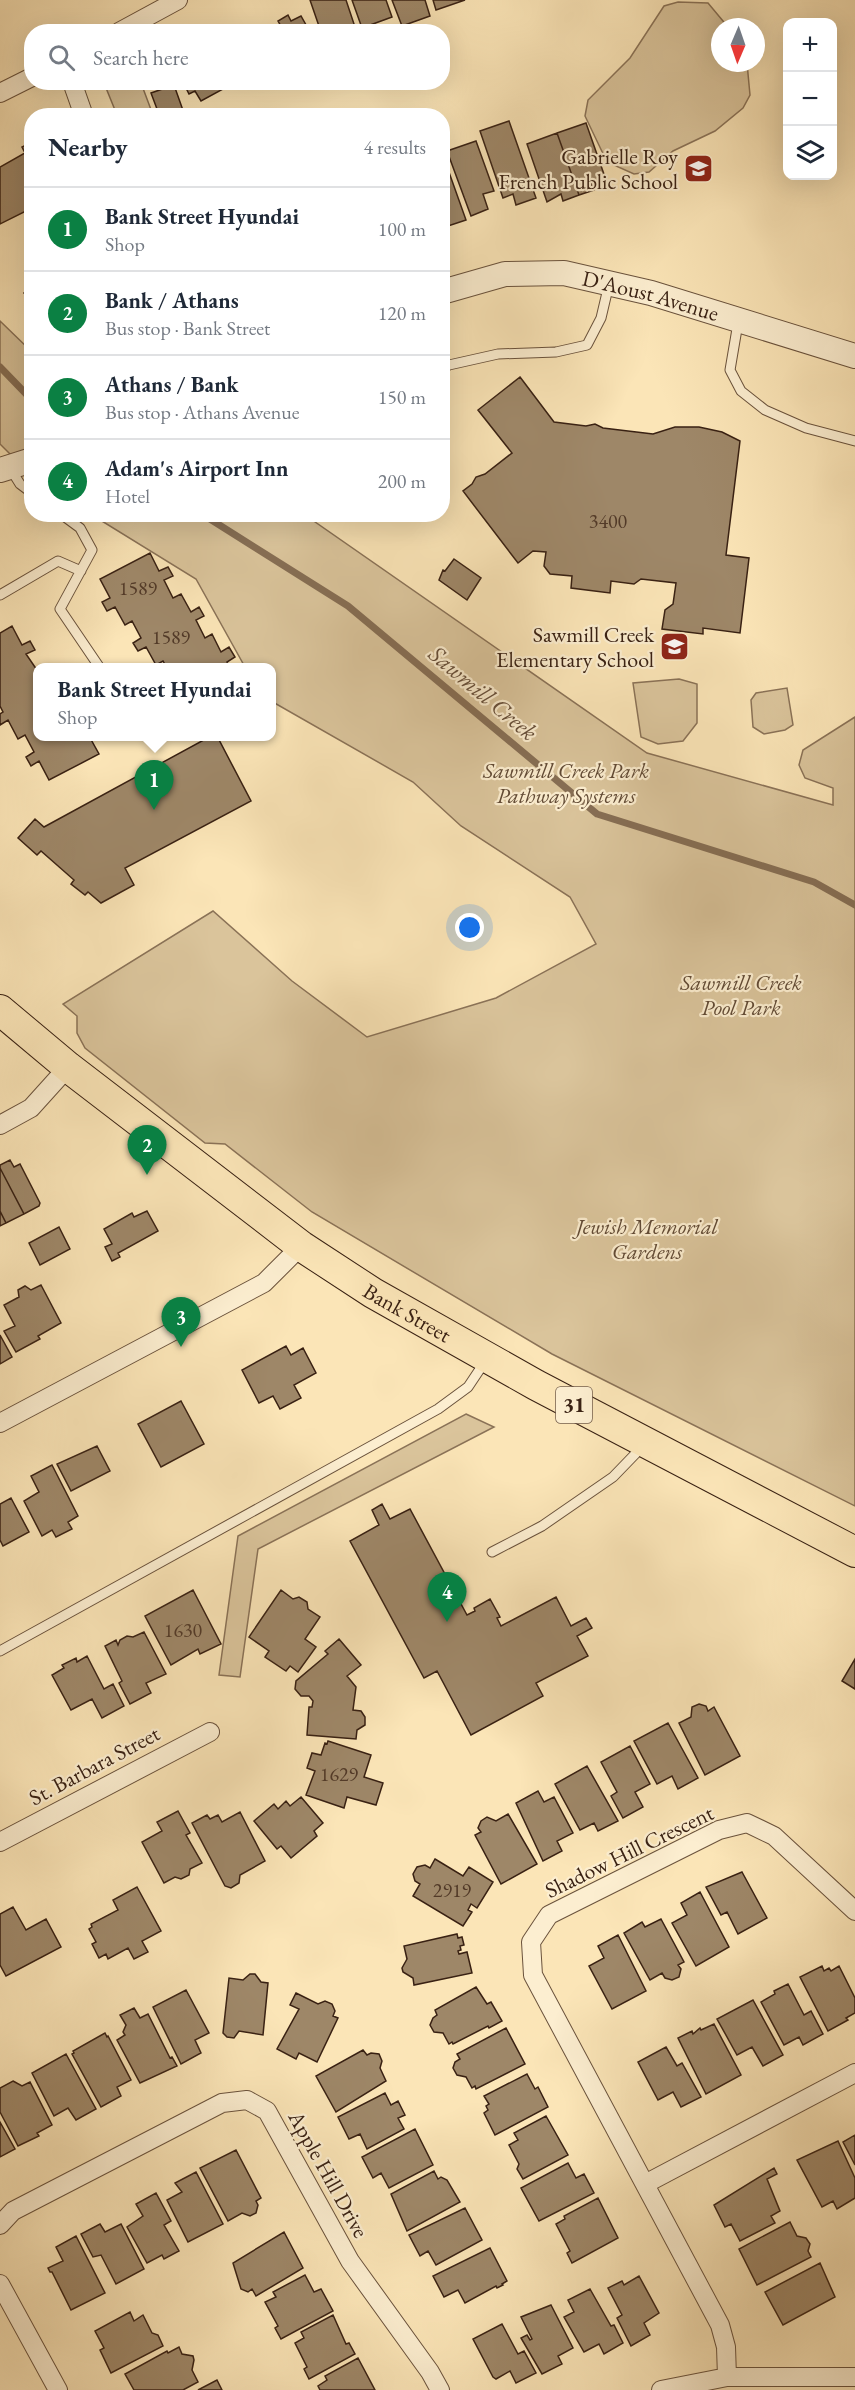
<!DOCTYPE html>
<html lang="en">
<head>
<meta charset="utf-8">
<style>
	body { margin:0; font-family:"EB Garamond",serif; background:#f6f6f7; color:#1f2937 }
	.controls { position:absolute; right:18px; top:18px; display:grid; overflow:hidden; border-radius:12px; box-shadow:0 6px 24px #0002 }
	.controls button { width:54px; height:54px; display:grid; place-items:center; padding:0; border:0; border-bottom:2px solid #e0e1e3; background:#fff; color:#1f2937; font:30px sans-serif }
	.compass { position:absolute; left:711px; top:18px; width:54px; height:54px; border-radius:50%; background:#fff; box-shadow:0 6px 24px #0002; rotate:182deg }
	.you { position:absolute; left:470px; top:928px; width:21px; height:21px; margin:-15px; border:4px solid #fff; border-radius:50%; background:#1a73e8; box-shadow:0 0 0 9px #1a73e833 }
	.badge { display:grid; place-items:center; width:39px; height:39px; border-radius:50%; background:#0b8043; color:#fff; font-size:20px; font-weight:700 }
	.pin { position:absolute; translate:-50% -50px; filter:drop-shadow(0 2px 3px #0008) }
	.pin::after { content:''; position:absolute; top:32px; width:21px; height:18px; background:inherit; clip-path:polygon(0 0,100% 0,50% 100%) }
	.popup { position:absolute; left:33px; top:663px; width:243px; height:78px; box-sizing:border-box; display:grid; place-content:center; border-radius:12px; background:#fff; filter:drop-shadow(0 2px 4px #0005); font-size:20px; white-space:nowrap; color:#747a83 }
	.popup b { font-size:22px; color:#1f2937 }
	.popup::after { content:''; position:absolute; left:50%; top:100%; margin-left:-12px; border:12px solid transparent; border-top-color:#fff }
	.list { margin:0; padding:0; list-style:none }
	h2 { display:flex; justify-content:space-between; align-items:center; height:78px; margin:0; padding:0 24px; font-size:26px }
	h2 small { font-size:20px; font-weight:400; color:#747a83 }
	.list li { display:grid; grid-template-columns:39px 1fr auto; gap:18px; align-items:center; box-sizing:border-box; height:84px; padding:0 24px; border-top:2px solid #e0e1e3 }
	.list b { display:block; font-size:22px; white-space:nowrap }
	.list p { margin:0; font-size:20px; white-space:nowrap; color:#747a83 }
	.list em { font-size:20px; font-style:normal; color:#747a83 }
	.icon { flex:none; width:33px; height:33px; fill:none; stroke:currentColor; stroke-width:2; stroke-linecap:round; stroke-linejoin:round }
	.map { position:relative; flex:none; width:855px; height:2390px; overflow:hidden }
	.search { position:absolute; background:#fff; box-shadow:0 6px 24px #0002; left:24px; top:24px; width:426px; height:66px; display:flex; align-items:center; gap:15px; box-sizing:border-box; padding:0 21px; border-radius:24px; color:#747a83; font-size:22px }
	.panel { position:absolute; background:#fff; box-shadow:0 6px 24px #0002; left:24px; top:108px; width:426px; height:414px; border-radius:24px }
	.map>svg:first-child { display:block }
	.green { fill:#dac49b; stroke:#8a7257; stroke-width:1.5 }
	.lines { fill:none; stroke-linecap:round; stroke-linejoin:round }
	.stream { stroke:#866e54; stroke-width:7 }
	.building { fill:#9e8768; stroke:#392113; stroke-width:1.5 }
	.service-casing { stroke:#6a523c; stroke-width:11 }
	.minor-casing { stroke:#6a523c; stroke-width:20 }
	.tertiary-casing { stroke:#6a523c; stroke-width:26 }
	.primary-casing { stroke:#392113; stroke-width:32 }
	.service { stroke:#fceed0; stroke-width:9 }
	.minor { stroke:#fceed0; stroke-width:18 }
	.tertiary { stroke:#fceed0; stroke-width:24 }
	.primary { stroke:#fbe5b7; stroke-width:30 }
	.labels { text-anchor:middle; stroke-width:4.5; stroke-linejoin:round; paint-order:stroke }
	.number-label { font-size:20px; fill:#523a28 }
	.shield { fill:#fceed0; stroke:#745e4c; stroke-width:1.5 }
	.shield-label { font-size:21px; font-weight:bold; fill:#392113 }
	.poi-label { font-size:22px; fill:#392113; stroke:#fceed0; text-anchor:end }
	.street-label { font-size:22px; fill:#392113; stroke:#fceed0 }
	.park-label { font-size:22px; font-style:italic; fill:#614a35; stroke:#fceed0 }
	.water-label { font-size:24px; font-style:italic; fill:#664e39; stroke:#fceed0 }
</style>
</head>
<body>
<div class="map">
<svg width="855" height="2390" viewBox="0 0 855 2390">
	<rect width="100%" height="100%" fill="#fbe5b7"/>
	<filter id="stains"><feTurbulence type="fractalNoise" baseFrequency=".00333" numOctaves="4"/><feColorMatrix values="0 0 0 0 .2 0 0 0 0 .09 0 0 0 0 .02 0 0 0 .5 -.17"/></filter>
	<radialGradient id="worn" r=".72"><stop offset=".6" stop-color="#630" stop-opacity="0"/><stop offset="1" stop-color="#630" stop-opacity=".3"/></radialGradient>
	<path class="green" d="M678 2 708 3 728 27H720V63H747L750 95 743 108 715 131 673 151 649 172 634 174 607 162 585 116 588 100 630 58 664 6Z
		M104 83H141L153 115H117Z
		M0 321 31 351V475L0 444Z
		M92 515H305L647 753 833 805V788L805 778 799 765 803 750 855 717V1506L552 1354 312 1212 225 1144 205 1143 85 1048 77 1033V1016L63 1004 213 911 292 981 367 1037 496 998 596 944 570 897 461 826 413 782 271 701V668L245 667 196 579Z
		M679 679 697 684V723L683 741 658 744 641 737 633 683Z
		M787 688 793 725 785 730 764 734 753 727 751 700 756 693Z
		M466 1414 494 1427 258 1549 240 1677 219 1675 238 1536Z"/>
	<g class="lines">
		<path class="stream" d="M0 367 30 398
			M202 514 348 606 597 814 814 882 855 905"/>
	</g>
	<path class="building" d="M310 0H346L354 24 333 32H321Z
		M352 0H386L392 17 362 28Z
		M392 0H425L430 16 402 26Z
		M433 0H465L436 10Z
		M288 15 291 21 301 16 310 32H275L282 28 278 21Z
		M223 82 225 88 201 101 195 91 189 94 185 86 191 82Z
		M223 82H235L225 88Z
		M174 85 185 116H156L154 110 157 109 151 93Z
		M509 121 536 198 516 205 513 194 503 198 480 131Z
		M586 123 606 180 591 183 594 190 579 195 557 133Z
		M557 133 579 195 563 201 561 194 547 202 527 144Z
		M476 141 494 191 483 194 488 209 471 216 447 151Z
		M32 142V208L0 224V167L25 153 22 147Z
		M445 161 466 220 442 228V162Z
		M32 285V301L24 293Z
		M520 377 554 422 586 426 595 424 603 428 653 434 675 427H699L722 432 740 441 726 555 749 558 740 633 703 628V634L662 629 665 610 673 604 676 583 641 579 634 584 611 581 610 593 571 588 572 576 550 574 544 566 546 552 533 551 518 563 463 491 472 484 476 477 485 474 512 453 478 410Z
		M150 553 159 571 168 567 173 576 164 580 173 598 181 594 191 612 199 607 204 616 196 620 205 638 212 634 221 652 229 647 235 657 227 662 230 668H167L163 661 156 665 146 647 138 651 133 643 141 638 132 621 125 625 115 607 107 611 102 602 110 598 100 579Z
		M454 559 481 578 467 600 439 580 443 570 445 571Z
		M12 626 22 645 30 641 35 650 26 654 37 670V736H89L99 754 49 780 39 761 31 766 26 757 34 752 25 735 18 739 8 720 0 725V714L3 712 0 706V633Z
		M211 736H217L251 801 125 868 134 885 101 903 88 892 85 895 71 884 74 880 41 851 37 855 18 838 35 819 44 827Z
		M10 1160 14 1167 20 1164 40 1203 39 1206 24 1214 0 1168V1165Z
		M0 1168 24 1214 6 1223 0 1211Z
		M0 1211 6 1223 0 1226Z
		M147 1211 158 1231 118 1253 120 1257 112 1261 105 1247 112 1244 104 1229 132 1213 134 1217Z
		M59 1227 70 1249 40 1265 29 1243Z
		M41 1285 61 1323 38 1336 40 1339 16 1352 4 1331 15 1326 4 1305 19 1297 18 1290 25 1286 31 1290Z
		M0 1335 12 1357 0 1364Z
		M286 1346 291 1355 303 1348 316 1373 294 1385 301 1398 280 1409 273 1396 259 1403 242 1370Z
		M181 1401 204 1444 161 1467 138 1424Z
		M97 1446 110 1471 71 1491 57 1464Z
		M52 1465 78 1516 68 1522 72 1529 56 1537 52 1530 42 1536 24 1501 39 1492 31 1476Z
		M11 1498 29 1532 3 1546 0 1540V1504Z
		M382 1504 390 1519 410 1509 467 1615 475 1611 474 1608 490 1599 500 1617 497 1618 501 1626 556 1597 571 1626 586 1618 592 1628 577 1636 588 1656 536 1683 543 1696 471 1735 437 1671 424 1678 350 1541 379 1525 372 1510Z
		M193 1590 221 1644 200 1654 198 1649 171 1665 145 1616Z
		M281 1590 293 1599 299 1597 307 1602 308 1609 320 1617 305 1639 316 1647 298 1672 290 1666 286 1671 265 1657 269 1651 249 1637Z
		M144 1632 166 1674 146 1683 151 1693 130 1704 119 1683 122 1681 105 1646 116 1640 118 1645 120 1640 127 1636 133 1637Z
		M339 1639 361 1665 347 1676 356 1687 353 1710 361 1711 365 1717V1725L357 1730 356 1739 307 1735 309 1707H312L313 1701 309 1696H301L295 1689 296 1681 328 1654 325 1651Z
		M87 1656 104 1689 113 1684 124 1706 102 1718 92 1699 71 1710 52 1675 64 1668 62 1665 76 1658 77 1662Z
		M855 1659V1689L842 1681Z
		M699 1704 706 1706 708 1711 714 1707 740 1756 705 1775 679 1723 691 1717 692 1707Z
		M668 1723 698 1778 678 1789 672 1776 657 1784 634 1741Z
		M328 1741 371 1755 364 1777 383 1783 376 1805 347 1797 344 1808 306 1795 315 1771 307 1768 312 1753 321 1755 325 1743 327 1744Z
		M630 1746 650 1784 635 1792 643 1807 623 1818 611 1796 617 1792 601 1762Z
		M587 1766 618 1821 598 1831 594 1823 580 1830 555 1784Z
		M538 1791 544 1802 554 1797 573 1833 557 1841 562 1851 543 1861 516 1803Z
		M301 1797 323 1823 314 1831 317 1836 291 1858 281 1846 277 1849 254 1821 274 1804 278 1809 286 1801 290 1806Z
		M178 1811 190 1833 186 1835 202 1863 190 1869 189 1875 181 1879 175 1877 164 1883 142 1842 162 1831 157 1822Z
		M240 1812 265 1861 240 1875 239 1883 231 1888 225 1886 192 1823 207 1815 210 1819 218 1815 222 1822Z
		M508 1814 537 1864 501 1884 475 1835 481 1832 478 1828 481 1821 487 1817 496 1821Z
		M435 1859 463 1876 469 1867 493 1882 477 1908 471 1904 468 1910 472 1912 463 1926 413 1896 420 1884 415 1881 413 1874 417 1867 425 1865 430 1868Z
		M742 1872 767 1918 738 1934 727 1912 721 1915 706 1887Z
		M137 1887 161 1931 142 1941 148 1952 134 1959 128 1948 108 1959 106 1954 99 1958 92 1944 96 1942 89 1929 92 1927 91 1924 118 1910 113 1900Z
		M700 1892 729 1947 696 1966 672 1923 687 1915 681 1903Z
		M13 1907 26 1930 46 1919 61 1947 6 1976 0 1965V1914Z
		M661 1919 684 1962 678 1965 681 1969 679 1977 672 1980 665 1978 662 1973 650 1980 624 1933 642 1922 645 1927Z
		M457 1934 458 1938 462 1937 464 1945 460 1946 461 1950 458 1951 459 1954 467 1952 472 1973 414 1985 413 1978 403 1972 402 1968 407 1959 404 1946Z
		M618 1935 646 1991 612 2009 589 1966 604 1958 598 1946Z
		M822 1966 824 1971 829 1968 831 1971 839 1966 855 1998V2013L846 2018 848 2020 828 2031 800 1977Z
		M250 1974H255L261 1982 268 1983 263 2035 239 2031 234 2038 227 2037 223 2033 229 1978 243 1980Z
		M788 1984 804 2015 811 2011 823 2034 803 2045 799 2037 784 2045 761 2002 775 1994 774 1991Z
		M476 1987 487 2004 491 2002 502 2021 489 2028 488 2026 453 2044 452 2042 449 2044 443 2033 434 2032 430 2025 433 2018 437 2015 435 2010Z
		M186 1990 209 2033 195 2040 201 2053 181 2064 153 2007Z
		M296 1993 318 2004 325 2001 332 2004 335 2011 333 2016 338 2018 317 2062 299 2053 296 2059 277 2049 299 2009 290 2005Z
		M753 2000 783 2055 763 2066 752 2047 737 2055 717 2019Z
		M134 2008 140 2018 148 2014 170 2058 172 2057 177 2066 140 2083 117 2040 125 2035 123 2032 126 2025 120 2015Z
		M714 2024 741 2075 706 2094 678 2038 692 2031 693 2034 700 2028 701 2030Z
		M506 2028 525 2064 476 2089 475 2086 472 2088 466 2077 457 2075 453 2068 455 2062 460 2059 457 2054Z
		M105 2033 107 2037 108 2036 131 2080 117 2087 121 2096 101 2107 72 2054 74 2053 73 2051Z
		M666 2047 677 2066 682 2063 701 2097 681 2107 673 2092 658 2100 638 2062Z
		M363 2050 367 2055 371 2053 379 2054 382 2061 380 2068 386 2081 336 2112 316 2076Z
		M66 2054 96 2109 76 2120 68 2108 54 2116 32 2073Z
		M527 2074 535 2089 538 2087 548 2107 495 2135 484 2113 488 2110 486 2106 489 2104 484 2096Z
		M13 2081 22 2086 30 2082 52 2125 37 2133 39 2136 18 2146 0 2112V2088Z
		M385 2093 391 2105 398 2101 405 2115 398 2118 404 2129 367 2149 360 2134 349 2139 338 2117Z
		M546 2116 568 2155 523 2179 517 2169 519 2164 509 2145 518 2140 514 2133Z
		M0 2122 15 2149 0 2157Z
		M415 2129 433 2165 389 2188 381 2173 373 2178 362 2157Z
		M855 2135V2165L843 2142Z
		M838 2141 855 2178V2198L837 2209 833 2201 822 2207 797 2160Z
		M236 2150 261 2198 256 2201 258 2205 256 2213 250 2216 242 2213 228 2221 200 2168Z
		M568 2163 576 2178 584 2174 594 2193 539 2221 521 2188Z
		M774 2168 777 2174 767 2179 780 2211 771 2216 775 2223 740 2241 731 2224 725 2227 714 2205Z
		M434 2171 438 2179 441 2177 447 2180 460 2202 407 2231 391 2194Z
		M196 2172 223 2224 188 2242 167 2200 182 2192 175 2183Z
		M156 2193 171 2221 164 2225 179 2251 164 2259 162 2255 147 2263 127 2227 143 2216 136 2204Z
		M598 2198 618 2238 572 2263 567 2253 570 2251 556 2224 565 2219 564 2216Z
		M465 2208 482 2240 436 2265 428 2251 420 2256 409 2235Z
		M790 2222 797 2236 806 2238 810 2244 808 2251 811 2257 757 2285 739 2249Z
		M100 2224 105 2232 121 2224 144 2269 116 2284 101 2255 93 2257 81 2234Z
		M284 2232 303 2268 256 2296 252 2289 248 2292 241 2289 233 2263Z
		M76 2236 105 2293 71 2310 52 2272H50L48 2268 63 2261 56 2247Z
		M490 2248 507 2281 502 2284 503 2285 497 2288 496 2286 465 2303 458 2290 444 2297 433 2276Z
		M820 2263 835 2297 783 2325 765 2292Z
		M305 2275 314 2292 321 2289 333 2311 281 2339 275 2328 278 2326 265 2302 276 2297 273 2292Z
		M639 2276 659 2313 644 2323 650 2335 631 2346 617 2318 622 2315 608 2288 622 2281 624 2285Z
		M590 2289 611 2326 614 2325 623 2343 604 2354 599 2344 584 2352 564 2317 574 2312 568 2300Z
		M551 2305 573 2348 558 2356 562 2364 542 2374 521 2338 527 2335 530 2340 532 2339 521 2317Z
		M130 2312 134 2321 143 2315 152 2333 158 2335 163 2346 111 2373 100 2350 104 2348 95 2331Z
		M333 2315 346 2344 349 2343 355 2354 309 2379 304 2369 307 2367 295 2343 304 2338 301 2332Z
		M502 2324 518 2354 524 2351 536 2373 516 2383 510 2371 496 2379 493 2377 473 2339Z
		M179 2347 182 2354 193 2356 194 2360 192 2370 198 2382 183 2390H134L125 2374 167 2351 168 2353Z
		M358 2358 375 2390H320L318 2386 327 2380 325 2376Z
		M217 2380 222 2390H198Z"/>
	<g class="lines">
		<defs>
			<path id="service" d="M738 323 730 370 741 391 765 410 806 428 855 441
				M442 369 449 365 498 354 556 352 587 345 601 318 609 284
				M10 468 20 484 32 493
				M61 514 80 528 92 550 60 609 100 668
				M0 595 58 561 81 571
				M492 1552 542 1526 613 1477 642 1447
				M0 1651 438 1409 468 1387 486 1360"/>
			<path id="minor" d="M119 32 178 0
				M72 82 84 116
				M0 93 32 77
				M0 1125 31 1108 68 1067
				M0 1423 264 1283 301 1246
				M0 1842 210 1732
				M645 2184 855 2073
				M0 2225 13 2211 222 2103 247 2100 267 2111 350 2261 430 2372 440 2390
				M0 2284 58 2390
				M727 2377 726 2347 720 2325 533 1975 531 1942 549 1915 719 1830 747 1823 774 1836 855 1911
				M661 2390 727 2377H855"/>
			<g id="tertiary">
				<path id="s1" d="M442 292 505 274 564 273 651 293 855 356"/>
				<path d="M0 470 32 460"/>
			</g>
			<g id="primary">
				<path id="s2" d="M0 1010 68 1067 301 1246 373 1293 536 1385 855 1552"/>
			</g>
		</defs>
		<use href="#service" class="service-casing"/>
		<use href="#minor" class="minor-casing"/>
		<use href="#tertiary" class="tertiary-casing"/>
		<use href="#primary" class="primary-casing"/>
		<use href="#service" class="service"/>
		<use href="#minor" class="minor"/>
		<use href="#tertiary" class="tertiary"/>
		<use href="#primary" class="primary"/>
	</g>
	<defs>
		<symbol id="school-square" viewBox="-11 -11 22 22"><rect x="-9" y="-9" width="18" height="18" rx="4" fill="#8f2418" stroke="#fceed0"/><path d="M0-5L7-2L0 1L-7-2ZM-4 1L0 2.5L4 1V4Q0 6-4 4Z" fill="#fff"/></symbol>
	</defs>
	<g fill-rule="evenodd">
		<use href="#school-square" x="682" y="152" width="33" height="33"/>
		<use href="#school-square" x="658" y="630" width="33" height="33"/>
	</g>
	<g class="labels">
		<g class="number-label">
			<text x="608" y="528">3400</text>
			<text x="138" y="595">1589</text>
			<text x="171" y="644">1589</text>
			<text x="183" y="1637">1630</text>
			<text x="339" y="1781">1629</text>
			<text x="452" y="1897">2919</text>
		</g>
		<rect class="shield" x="556" y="1387" width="36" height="36" rx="4.5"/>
		<g class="shield-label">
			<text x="574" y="1412">31</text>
		</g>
		<g class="poi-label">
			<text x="678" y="164">Gabrielle Roy<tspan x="678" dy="25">French Public School</tspan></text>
			<text x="654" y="642">Sawmill Creek<tspan x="654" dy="25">Elementary School</tspan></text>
		</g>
		<g class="street-label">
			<text dy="8" stroke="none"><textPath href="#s1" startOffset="214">D'Aoust Avenue</textPath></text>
			<text dy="8" stroke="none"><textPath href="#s2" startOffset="508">Bank Street</textPath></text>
			<text transform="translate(94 1765) rotate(-28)" y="8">St. Barbara Street</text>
			<text transform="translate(629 1851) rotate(-26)" y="8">Shadow Hill Crescent</text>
			<text transform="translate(329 2174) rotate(61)" y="8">Apple Hill Drive</text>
		</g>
		<g class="park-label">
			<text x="566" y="778">Sawmill Creek Park<tspan x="566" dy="25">Pathway Systems</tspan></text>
			<text x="741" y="990">Sawmill Creek<tspan x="741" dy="25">Pool Park</tspan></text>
			<text x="647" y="1234">Jewish Memorial<tspan x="647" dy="25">Gardens</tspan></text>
		</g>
		<g class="water-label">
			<text transform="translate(483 693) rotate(40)" y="8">Sawmill Creek</text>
		</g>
	</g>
	<rect width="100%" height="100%" filter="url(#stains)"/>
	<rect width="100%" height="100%" fill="url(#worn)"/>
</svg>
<div class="controls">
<button>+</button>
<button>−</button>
<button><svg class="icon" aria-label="layers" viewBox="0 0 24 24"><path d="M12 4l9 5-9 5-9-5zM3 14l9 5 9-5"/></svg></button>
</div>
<svg class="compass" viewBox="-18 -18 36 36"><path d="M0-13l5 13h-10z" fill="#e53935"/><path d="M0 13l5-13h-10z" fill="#747a83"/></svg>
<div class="you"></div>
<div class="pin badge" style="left:154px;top:810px">1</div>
<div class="popup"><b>Bank Street Hyundai</b>Shop</div>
<div class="pin badge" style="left:147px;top:1175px">2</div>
<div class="pin badge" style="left:181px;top:1347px">3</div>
<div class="pin badge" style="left:447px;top:1622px">4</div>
<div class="search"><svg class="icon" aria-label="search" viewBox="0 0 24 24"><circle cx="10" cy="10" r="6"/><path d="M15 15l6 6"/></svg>Search here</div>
<section class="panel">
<h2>Nearby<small>4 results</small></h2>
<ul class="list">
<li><span class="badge">1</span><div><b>Bank Street Hyundai</b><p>Shop</p></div><em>100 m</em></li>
<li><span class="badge">2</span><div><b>Bank / Athans</b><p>Bus stop · Bank Street</p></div><em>120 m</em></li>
<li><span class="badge">3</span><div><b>Athans / Bank</b><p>Bus stop · Athans Avenue</p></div><em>150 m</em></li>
<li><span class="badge">4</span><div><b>Adam's Airport Inn</b><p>Hotel</p></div><em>200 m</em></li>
</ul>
</section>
</div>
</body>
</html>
